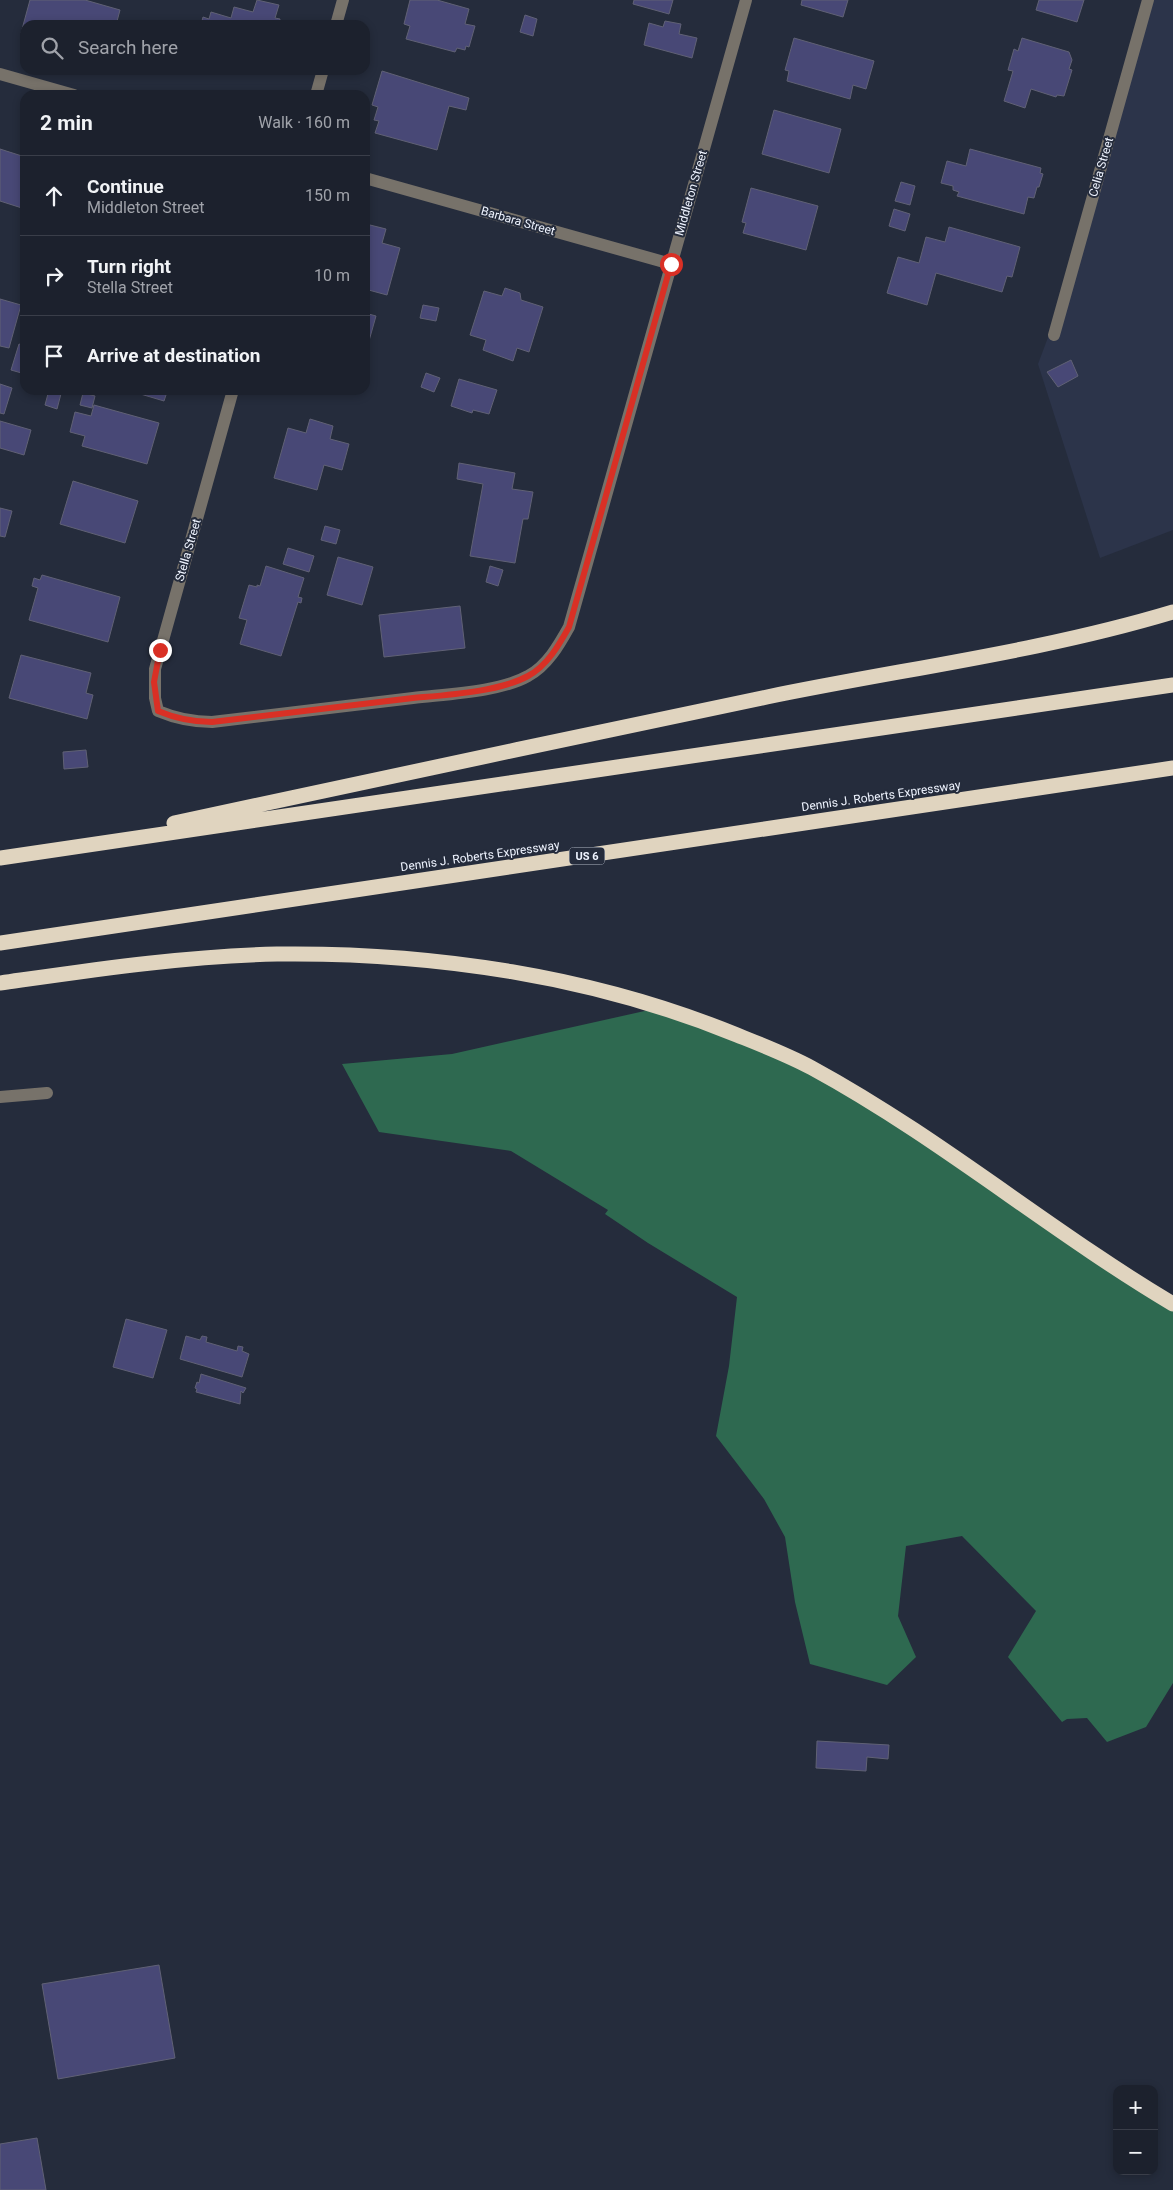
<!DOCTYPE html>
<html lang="en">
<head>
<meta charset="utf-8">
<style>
	body { margin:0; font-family:Roboto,sans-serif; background:#292e39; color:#f1f3f6 }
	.controls { position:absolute; right:15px; bottom:15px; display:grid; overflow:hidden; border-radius:10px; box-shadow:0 2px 8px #0003 }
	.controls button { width:45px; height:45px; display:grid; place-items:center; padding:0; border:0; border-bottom:1px solid #3a3e49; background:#1c212d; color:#f1f3f6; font:25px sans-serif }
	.stop { position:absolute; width:15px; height:15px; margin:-11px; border:4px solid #d93025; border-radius:50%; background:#fff }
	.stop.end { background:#d93025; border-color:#fff; box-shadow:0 1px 5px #0008 }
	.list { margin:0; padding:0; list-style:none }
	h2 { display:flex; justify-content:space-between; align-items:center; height:65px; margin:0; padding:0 20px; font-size:21px }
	h2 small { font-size:16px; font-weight:400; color:#a0a3aa }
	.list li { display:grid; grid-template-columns:32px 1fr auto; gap:15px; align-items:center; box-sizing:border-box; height:80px; padding:0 20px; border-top:1px solid #3a3e49 }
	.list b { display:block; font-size:19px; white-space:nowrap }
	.list p { margin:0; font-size:16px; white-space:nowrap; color:#a0a3aa }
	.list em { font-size:16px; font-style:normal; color:#a0a3aa }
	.icon { flex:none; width:28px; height:28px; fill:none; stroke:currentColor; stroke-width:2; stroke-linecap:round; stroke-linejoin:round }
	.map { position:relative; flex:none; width:1173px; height:2190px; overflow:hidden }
	.search { position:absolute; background:#1c212d; box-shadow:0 2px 8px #0003; left:20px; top:20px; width:350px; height:55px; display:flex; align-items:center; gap:12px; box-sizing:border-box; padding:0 18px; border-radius:15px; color:#a0a3aa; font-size:19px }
	.panel { position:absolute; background:#1c212d; box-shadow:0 2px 8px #0003; left:20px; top:90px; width:350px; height:305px; border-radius:15px }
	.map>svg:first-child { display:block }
	.built { fill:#2c344a }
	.forest { fill:#2e6950 }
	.building { fill:#484876; stroke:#606175 }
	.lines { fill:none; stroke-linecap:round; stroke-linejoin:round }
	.minor { stroke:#77726a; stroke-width:12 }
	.highway { stroke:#e0d4bf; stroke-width:15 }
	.route { stroke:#d93025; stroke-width:6 }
	.labels { text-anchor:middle; stroke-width:4; stroke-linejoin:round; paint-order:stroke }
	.shield { fill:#252c3c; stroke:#b2b8c4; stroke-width:1 }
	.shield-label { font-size:11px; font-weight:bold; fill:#eff4ff }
	.street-label { font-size:12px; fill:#eff4ff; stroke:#252c3c }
</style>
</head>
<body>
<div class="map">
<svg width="1173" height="2190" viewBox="0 0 1173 2190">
	<rect width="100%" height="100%" fill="#252c3c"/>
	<path class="built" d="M1144 0H1173V530L1100 558 1038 364 1056 316Z"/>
	<path class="forest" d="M667 1006 830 1070 1173 1300V1683L1146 1727 1107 1742 1087 1718 1067 1719 1062 1722 1008 1657 1036 1611 962 1536 906 1546 898 1616 916 1657 887 1685 810 1664 795 1602 785 1537 764 1499 716 1436 729 1366 737 1297 648 1243 605 1214 608 1210 511 1151 379 1132 342 1064 452 1054Z"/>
	<path class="building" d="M30 0H85L120 10 116 25H25V34L21 33Z
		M257 0 279 5 275 18 280 19 279 25H201L203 17 209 19 211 12 231 18 234 7 253 12Z
		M410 0H437L469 9 465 24 475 26 469 47 466 46 465 50 457 48 455 52 406 39 410 26 404 24Z
		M634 0H673L669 14 633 4Z
		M802 0H848L843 17 801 5Z
		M1039 0H1084L1077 22 1036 10Z
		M525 15 537 19 533 36 520 32Z
		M665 21 681 24 679 34 697 38 692 58 644 45 649 23 663 27Z
		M794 38 874 61 866 89 853 85 850 99 787 81 789 71 785 70Z
		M1022 38 1069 52 1072 60 1069 69 1072 70 1064 96 1057 95 1056 97 1031 89 1025 108 1004 101 1013 71 1008 70 1014 49 1018 51Z
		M382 71 469 98 466 110 449 106 437 150 375 133 379 121 374 120 378 107 372 105Z
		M774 110 841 129 829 173 762 154Z
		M0 149 25 157V209L0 201Z
		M970 149 1041 168 1040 173 1043 174 1039 187H1037L1034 198 1028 197 1024 214 957 196 959 192 953 190V186L941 183 947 161 966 166Z
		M901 182 915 186 910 205 895 201Z
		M751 188 818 206 806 250 743 233 746 223 742 222Z
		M894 209 910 214 905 231 889 226Z
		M366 224 386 229 382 243 400 248 387 295 365 289Z
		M949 227 1020 247 1012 277 1007 276 1002 292 936 273 927 305 887 293 898 257 919 263 926 237 945 242Z
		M505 288 520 293 521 300 543 307 529 352 517 348 513 361 483 350 486 340 470 335 484 291 502 296Z
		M0 299 21 305 9 348 0 346Z
		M423 305 439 308 436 321 420 318Z
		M365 313 376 316 365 355Z
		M19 344 25 346V374L11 370Z
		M1071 360 1078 376 1058 387 1047 372Z
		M426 373 440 378 434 392 421 387Z
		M459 379 497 390 489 414 473 410 472 413 451 406Z
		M0 384 12 388 4 414 0 413Z
		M49 390H62L57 409 45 405Z
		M127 390H175L174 393 167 392 164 401Z
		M83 393 95 396 92 408 80 405Z
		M94 405 159 423 147 464 82 446 85 436 70 432 75 412 91 416Z
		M310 419 333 426 330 439 349 444 342 470 324 465 317 490 274 478 288 428 306 433Z
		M0 421 31 430 24 455 0 448Z
		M459 463 515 473 512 489 533 492 528 519H523L515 563 470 556 483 484 457 479Z
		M73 481 138 501 125 543 60 524Z
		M0 508 12 511 5 537 0 536Z
		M325 526 340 530 336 544 321 540Z
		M288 548 314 556 309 572 283 564Z
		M338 557 373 567 362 605 327 595Z
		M266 566 304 578 298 597 302 598 301 603 298 602 281 656 240 644 247 620 239 618 249 585 257 587V585L260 586Z
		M490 566 503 570 498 586 486 582Z
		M42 575 120 597 108 642 29 620 38 588 32 586 34 578 40 580Z
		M460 606 465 648 384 657 379 615Z
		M21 655 91 673 86 693 93 695 87 719 9 698Z
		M86 750 88 767 64 769 63 752Z
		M126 1319 167 1330 153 1378 113 1367Z
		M186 1336 200 1340 202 1336 207 1337 206 1342 237 1351 238 1346 243 1347 242 1351 249 1354 242 1377 180 1359Z
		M201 1374 246 1388 243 1393 241 1391 240 1404 196 1392 197 1389 195 1388 197 1382 199 1383Z
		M817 1741 889 1745 888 1759 867 1757 866 1771 816 1768Z
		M159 1965 175 2058 58 2079 42 1984Z
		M37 2138 46 2190H0V2144Z"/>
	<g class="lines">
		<path class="minor" d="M336 25 343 0
			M0 74 74 95
			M316 95 323 70
			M365 178 671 264
			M1054 335 1148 0
			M233 390 155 669V698L158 711C177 719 192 722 212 722 279 714 346 706 413 698 446 694 500 692 528 676 547 666 559 645 569 627L746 0
			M0 1097 47 1093"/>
		<path class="highway" d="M174 823C372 781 569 738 767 697 902 669 1040 652 1173 612
			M0 858 1173 685
			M0 943 1173 768
			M0 983C92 970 184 956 277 954 433 952 593 976 737 1035 762 1045 788 1055 812 1068 939 1137 1050 1231 1173 1304"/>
	</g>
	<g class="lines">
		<path class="route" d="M160 650 154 682 158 711C177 719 192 722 212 722 279 714 346 706 413 698 446 695 499 692 528 676 547 666 559 645 569 627L671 264"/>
	</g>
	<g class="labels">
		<rect class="shield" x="569.5" y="847.5" width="35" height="17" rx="4"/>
		<g class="shield-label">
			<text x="587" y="860">US 6</text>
		</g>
		<g class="street-label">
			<text transform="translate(1101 167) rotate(-74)" y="4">Celia Street</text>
			<text transform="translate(691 193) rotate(-74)" y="4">Middleton Street</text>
			<text transform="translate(518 221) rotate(16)" y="4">Barbara Street</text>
			<text transform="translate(188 550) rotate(-74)" y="4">Stella Street</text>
			<text transform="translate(881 796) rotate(-8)" y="4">Dennis J. Roberts Expressway</text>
			<text transform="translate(480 856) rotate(-8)" y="4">Dennis J. Roberts Expressway</text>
		</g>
	</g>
</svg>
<div class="controls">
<button>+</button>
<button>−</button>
</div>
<div class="stop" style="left:671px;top:264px"></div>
<div class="stop end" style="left:160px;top:650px"></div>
<div class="search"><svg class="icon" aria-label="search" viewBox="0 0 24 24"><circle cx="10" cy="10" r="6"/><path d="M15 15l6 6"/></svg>Search here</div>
<section class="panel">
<h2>2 min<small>Walk · 160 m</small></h2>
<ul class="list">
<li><svg class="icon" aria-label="ahead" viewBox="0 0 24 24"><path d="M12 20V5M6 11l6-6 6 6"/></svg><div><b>Continue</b><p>Middleton Street</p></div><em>150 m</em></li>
<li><svg class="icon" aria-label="right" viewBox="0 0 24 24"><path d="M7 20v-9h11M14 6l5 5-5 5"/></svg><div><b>Turn right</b><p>Stella Street</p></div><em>10 m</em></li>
<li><svg class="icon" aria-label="arrive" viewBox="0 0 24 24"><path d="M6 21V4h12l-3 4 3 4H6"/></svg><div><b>Arrive at destination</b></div></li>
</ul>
</section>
</div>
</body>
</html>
